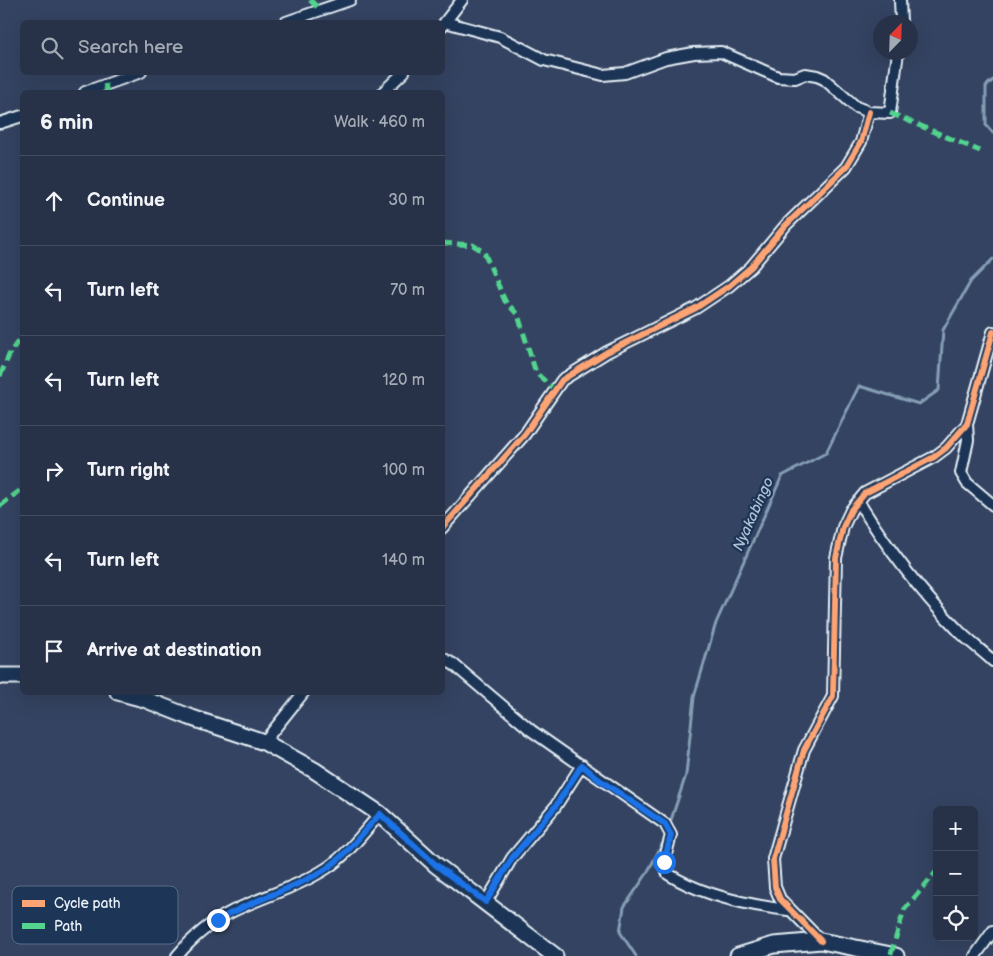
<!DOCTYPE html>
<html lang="en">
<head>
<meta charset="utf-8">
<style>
	body { margin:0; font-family:"Balsamiq Sans",sans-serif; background:#333e53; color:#f1f3f6 }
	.controls { position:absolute; right:15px; bottom:15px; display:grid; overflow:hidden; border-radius:8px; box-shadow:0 5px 20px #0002 }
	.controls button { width:45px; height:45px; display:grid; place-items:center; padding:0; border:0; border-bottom:1px solid #434d61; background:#273249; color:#f1f3f6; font:25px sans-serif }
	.compass { position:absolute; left:873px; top:15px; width:45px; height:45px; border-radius:50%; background:#273249; box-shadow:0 5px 20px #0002; rotate:23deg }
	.stop { position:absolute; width:15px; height:15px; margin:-11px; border:4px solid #1a73e8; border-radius:50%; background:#fff }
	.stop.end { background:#1a73e8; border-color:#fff; box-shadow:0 1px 5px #0008 }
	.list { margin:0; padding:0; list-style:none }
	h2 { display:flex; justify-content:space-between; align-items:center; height:65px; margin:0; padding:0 20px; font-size:21px }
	h2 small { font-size:16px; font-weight:400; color:#a4aab4 }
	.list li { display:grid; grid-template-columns:32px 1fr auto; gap:15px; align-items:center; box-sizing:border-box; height:90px; padding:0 20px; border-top:1px solid #434d61 }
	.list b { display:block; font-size:19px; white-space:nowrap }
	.list em { font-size:16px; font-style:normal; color:#a4aab4 }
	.icon { flex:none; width:28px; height:28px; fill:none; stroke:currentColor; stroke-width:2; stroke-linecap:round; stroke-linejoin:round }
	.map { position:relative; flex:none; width:993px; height:956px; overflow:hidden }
	.search { position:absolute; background:#273249; box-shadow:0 5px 20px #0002; left:20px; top:20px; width:425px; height:55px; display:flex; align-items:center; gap:12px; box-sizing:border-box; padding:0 18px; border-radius:8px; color:#a4aab4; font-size:19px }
	.panel { position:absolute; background:#273249; box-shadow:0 5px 20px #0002; left:20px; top:90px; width:425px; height:605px; border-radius:8px }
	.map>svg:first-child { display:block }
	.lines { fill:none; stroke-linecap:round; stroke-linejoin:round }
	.stream { stroke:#859eb5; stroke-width:3 }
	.minor-casing { stroke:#e8f1f8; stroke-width:14 }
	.secondary-casing { stroke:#e8f1f8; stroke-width:19 }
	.minor { stroke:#1d3557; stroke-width:10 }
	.secondary { stroke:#1d3557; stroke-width:15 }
	.quiet { stroke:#53d58f; stroke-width:5; stroke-dasharray:10 5; stroke-linecap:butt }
	.cycleway-casing { stroke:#1d3557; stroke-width:9 }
	.cycleway { stroke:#fda474; stroke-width:6 }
	.route { stroke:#1a73e8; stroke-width:6 }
	.labels { text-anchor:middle; stroke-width:4.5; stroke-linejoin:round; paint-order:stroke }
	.water-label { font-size:15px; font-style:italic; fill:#aec0d1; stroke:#1d3557 }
	.key { fill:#1d3557; stroke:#5a6d87; stroke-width:1 }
	.key-label { font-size:14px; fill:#e8f1f8 }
</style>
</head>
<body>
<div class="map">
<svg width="993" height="956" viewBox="0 0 993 956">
	<rect width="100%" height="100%" fill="#344361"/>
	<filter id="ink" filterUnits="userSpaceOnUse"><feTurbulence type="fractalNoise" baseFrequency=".02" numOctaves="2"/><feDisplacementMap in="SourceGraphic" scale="10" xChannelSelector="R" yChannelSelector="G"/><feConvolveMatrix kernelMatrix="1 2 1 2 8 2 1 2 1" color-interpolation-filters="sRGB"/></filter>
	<g filter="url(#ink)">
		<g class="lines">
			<path class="stream" d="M993 80 986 86V125L993 133
				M671 820 686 775 694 697 716 623 782 476 826 453 859 386 919 404 939 390 943 330 971 281 993 259
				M636 956 620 932 624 907 646 875 665 839"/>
			<defs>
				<path id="minor" d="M900 0 901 22
					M286 22 350 0
					M445 22 500 37 544 60 603 75 625 73 666 58 694 53 721 52 778 77 795 78 805 74 817 76 824 79 856 107 869 112 890 113 898 52
					M442 26 462 0
					M85 92 141 72
					M383 92 404 72
					M0 123 22 116
					M967 424 968 440 961 473 967 483 993 505
					M858 501C886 546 919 590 956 628 967 640 981 650 993 661
					M442 528 525 434 562 380 607 352 696 308 729 286 751 267 786 225 846 167 861 142 869 112
					M442 658 453 664 532 731 665 824 671 835 664 862 668 874C703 896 747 905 788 910
					M264 742 304 692
					M486 902 512 858 555 807 582 765
					M821 941 780 899 775 887 773 859 804 750 833 696 836 558 843 527 851 510 865 493 934 457 946 448 967 424 993 332
					M177 956C193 937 211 922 233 911 264 896 298 887 327 868 348 854 364 832 380 814
					M975 956 993 931"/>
				<path id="secondary" d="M0 676H22
					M118 692 144 699 192 718 264 742 314 770 380 814 436 865 555 956
					M738 956 774 945 821 941 896 956"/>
			</defs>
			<use href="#minor" class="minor-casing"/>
			<use href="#secondary" class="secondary-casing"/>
			<use href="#minor" class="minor"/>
			<use href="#secondary" class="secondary"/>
			<path class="quiet" d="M310 0 319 9
				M105 84 107 92
				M890 113 980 151
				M442 243 473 245 484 252 505 301 518 315 536 373 555 390
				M0 376 10 353 22 335
				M0 506 22 489
				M891 954 904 910 937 871"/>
			<defs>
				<path id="cycleway" d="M442 528 525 434 562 380 607 352 696 308 729 286 751 267 786 225 846 167 861 142 869 112
					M821 941 780 899 775 887 773 859 804 750 833 696 836 558 843 527 851 510 865 493 934 457 946 448 967 424 993 332"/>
			</defs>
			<use href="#cycleway" class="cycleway-casing"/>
			<use href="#cycleway" class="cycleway"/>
		</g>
	</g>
	<g class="lines" filter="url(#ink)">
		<path class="route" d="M218 920C253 899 293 890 326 869 347 855 363 832 380 814L436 865 486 902 512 858 555 807 582 765 598 779 665 824 671 835 664 862"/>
	</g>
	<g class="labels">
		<g class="water-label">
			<text transform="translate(753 514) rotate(-66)" y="5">Nyakabingo</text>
		</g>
	</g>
	<rect x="12" y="886" width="166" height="58" rx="8" class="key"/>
	<rect x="22" y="900" width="23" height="7" fill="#fda474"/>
	<rect x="22" y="923" width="23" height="6" fill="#53d58f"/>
	<g class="key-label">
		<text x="54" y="908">Cycle path</text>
		<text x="54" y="931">Path</text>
	</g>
</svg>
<div class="controls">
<button>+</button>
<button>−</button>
<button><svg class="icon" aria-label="locate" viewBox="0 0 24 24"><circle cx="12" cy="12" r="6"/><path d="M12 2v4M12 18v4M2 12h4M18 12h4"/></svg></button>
</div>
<svg class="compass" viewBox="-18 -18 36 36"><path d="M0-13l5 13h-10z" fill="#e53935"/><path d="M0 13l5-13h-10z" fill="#a4aab4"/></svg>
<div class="stop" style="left:664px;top:862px"></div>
<div class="stop end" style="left:218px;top:920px"></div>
<div class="search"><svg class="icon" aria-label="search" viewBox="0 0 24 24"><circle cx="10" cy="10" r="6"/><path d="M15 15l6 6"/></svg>Search here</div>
<section class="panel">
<h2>6 min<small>Walk · 460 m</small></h2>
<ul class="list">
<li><svg class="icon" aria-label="ahead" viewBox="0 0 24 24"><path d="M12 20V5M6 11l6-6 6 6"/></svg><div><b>Continue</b></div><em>30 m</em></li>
<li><svg class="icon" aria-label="left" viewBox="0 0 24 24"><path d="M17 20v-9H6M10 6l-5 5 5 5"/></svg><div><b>Turn left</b></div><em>70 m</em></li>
<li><svg class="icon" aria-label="left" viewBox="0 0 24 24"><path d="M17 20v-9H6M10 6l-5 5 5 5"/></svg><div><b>Turn left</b></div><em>120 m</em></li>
<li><svg class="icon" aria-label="right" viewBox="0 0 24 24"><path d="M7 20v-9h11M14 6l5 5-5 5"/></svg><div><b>Turn right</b></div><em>100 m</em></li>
<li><svg class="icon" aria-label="left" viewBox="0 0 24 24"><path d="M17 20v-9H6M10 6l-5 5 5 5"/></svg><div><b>Turn left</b></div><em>140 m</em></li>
<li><svg class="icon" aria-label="arrive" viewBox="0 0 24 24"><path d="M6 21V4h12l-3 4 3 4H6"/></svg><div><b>Arrive at destination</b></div></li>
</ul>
</section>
</div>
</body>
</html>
